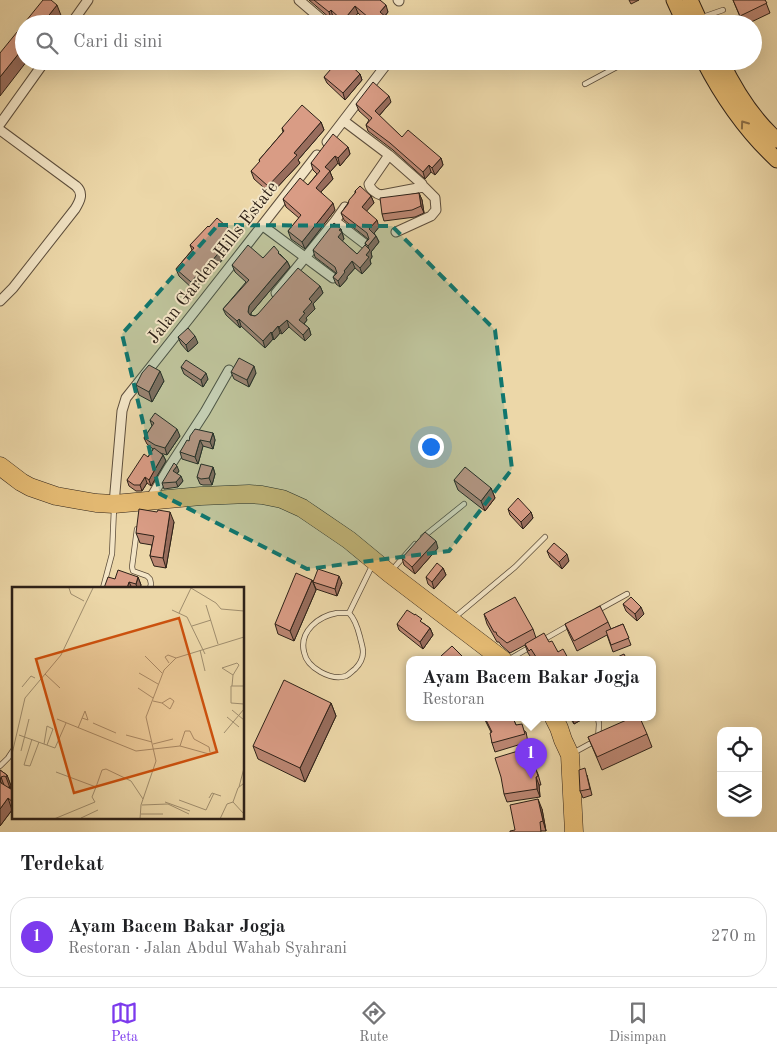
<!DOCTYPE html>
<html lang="id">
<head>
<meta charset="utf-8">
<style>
	body { margin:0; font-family:"Old Standard TT",serif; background:#f2f2f2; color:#202124 }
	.controls { position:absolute; right:15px; bottom:15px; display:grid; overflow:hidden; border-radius:10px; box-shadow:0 5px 20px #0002 }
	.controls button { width:45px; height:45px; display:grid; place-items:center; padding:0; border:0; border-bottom:1px solid #e0e0e0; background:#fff; color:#202124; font:25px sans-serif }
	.you { position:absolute; left:430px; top:446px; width:18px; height:18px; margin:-12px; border:4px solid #fff; border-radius:50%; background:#1a73e8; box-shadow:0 0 0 8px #1a73e833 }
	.badge { display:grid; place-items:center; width:32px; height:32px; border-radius:50%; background:#7c3aed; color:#fff; font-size:16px; font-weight:700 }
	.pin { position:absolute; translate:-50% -41px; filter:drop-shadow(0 1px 2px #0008) }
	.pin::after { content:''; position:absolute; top:26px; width:18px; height:15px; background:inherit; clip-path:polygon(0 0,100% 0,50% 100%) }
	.popup { position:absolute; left:406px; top:656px; width:250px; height:65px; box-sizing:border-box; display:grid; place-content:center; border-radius:10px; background:#fff; filter:drop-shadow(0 1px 4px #0005); font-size:16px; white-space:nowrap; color:#757577 }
	.popup b { font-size:19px; color:#202124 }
	.popup::after { content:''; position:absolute; left:50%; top:100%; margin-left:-10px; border:10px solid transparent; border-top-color:#fff }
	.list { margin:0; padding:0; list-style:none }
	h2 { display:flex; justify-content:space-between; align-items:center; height:65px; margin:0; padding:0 20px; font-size:21px }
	h2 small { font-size:16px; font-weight:400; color:#757577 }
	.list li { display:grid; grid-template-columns:32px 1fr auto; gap:15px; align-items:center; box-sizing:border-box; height:80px; margin:0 10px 10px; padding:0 10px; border:1px solid #e0e0e0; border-radius:20px }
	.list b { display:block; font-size:19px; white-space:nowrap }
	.list p { margin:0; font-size:16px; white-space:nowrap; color:#757577 }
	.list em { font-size:16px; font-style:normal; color:#757577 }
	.icon { flex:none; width:28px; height:28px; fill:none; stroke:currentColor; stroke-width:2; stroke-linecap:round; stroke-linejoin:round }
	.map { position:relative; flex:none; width:777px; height:832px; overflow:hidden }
	.search { position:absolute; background:#fff; box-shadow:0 5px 20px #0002; left:15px; right:15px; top:15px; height:55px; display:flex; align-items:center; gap:12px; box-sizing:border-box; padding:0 18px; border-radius:28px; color:#757577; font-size:19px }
	.sheet { height:155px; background:#fff }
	nav { display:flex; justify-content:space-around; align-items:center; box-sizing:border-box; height:70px; border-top:1px solid #e0e0e0; background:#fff; font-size:14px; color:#757577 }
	nav a { display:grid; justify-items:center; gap:2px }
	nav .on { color:#7c3aed }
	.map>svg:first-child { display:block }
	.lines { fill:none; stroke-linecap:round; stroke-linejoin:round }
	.lane-casing { stroke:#5d4e3c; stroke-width:6 }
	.street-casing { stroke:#5d4e3c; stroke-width:11 }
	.primary-casing { stroke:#2d2118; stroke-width:17 }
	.highway-casing { stroke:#2d2118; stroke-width:19 }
	.lane { stroke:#f3e5c6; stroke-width:4.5 }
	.street { stroke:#f3e5c6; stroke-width:9 }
	.primary { stroke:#e6bc74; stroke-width:15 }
	.highway { stroke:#e6bc74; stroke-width:18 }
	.wall { fill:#bb8672; stroke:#2d2118 }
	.shaded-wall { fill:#986d5d; stroke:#2d2118 }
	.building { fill:#d99c85; stroke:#2d2118 }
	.oneway { stroke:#8a6e46 }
	.marked { fill:#0f766e; fill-opacity:0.2; stroke:#0f766e; stroke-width:4; stroke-dasharray:10 6; stroke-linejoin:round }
	.labels { text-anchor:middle; stroke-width:4; stroke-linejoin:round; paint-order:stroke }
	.street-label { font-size:18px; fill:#2d2118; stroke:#f3e5c6 }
	.inset-road { fill:none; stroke:#a08e6e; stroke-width:1 }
	.view { fill:#cc510e; fill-opacity:0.15; stroke:#cc510e; stroke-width:2.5 }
	.inset-edge { fill:none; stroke:#2d2118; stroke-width:2.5 }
</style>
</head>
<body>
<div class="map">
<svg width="777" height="832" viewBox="0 0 777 832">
	<rect width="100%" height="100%" fill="#ecd7a8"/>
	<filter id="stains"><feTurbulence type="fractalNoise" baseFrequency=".004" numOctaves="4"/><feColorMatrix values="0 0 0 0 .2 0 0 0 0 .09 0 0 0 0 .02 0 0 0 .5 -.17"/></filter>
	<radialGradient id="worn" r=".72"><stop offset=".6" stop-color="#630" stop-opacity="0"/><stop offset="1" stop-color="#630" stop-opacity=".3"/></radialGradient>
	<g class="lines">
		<defs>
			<path id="lane" d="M700 18 723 10
				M585 84 628 61
				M137 529 132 567 133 571 147 576 150 579 151 584 150 588
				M423 537 464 504
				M392 570 415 544
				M103 588 112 554 114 508
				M598 610 627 594
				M349 613C345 613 341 613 337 613 319 616 299 631 304 652 307 668 331 681 346 676 350 674 352 671 355 669 360 664 363 659 363 652 363 647 361 642 360 637 358 629 355 619 349 613L372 566
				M454 618 515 567 545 537
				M543 640 571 624
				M508 660 532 646
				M634 660 637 659
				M573 753 595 741 598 739 599 724 598 718
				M0 766 8 758 14 749"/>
			<path id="street" d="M299 0 327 24
				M398 0 399 1
				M71 24 88 0
				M423 24 425 21
				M344 121 389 155 422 184 423 187 381 195C376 194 370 189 369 184L389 155
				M0 124 45 61
				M0 130 76 186C84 193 80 201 75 209L13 288 0 301
				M327 142 389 61
				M335 221 365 244
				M263 226 333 278
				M396 232 431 216 436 210 435 198 423 186
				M276 293 335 221 345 207
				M149 501 168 469 205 412 229 370
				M114 504 122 411 126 398C190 318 254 236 317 155"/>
			<path id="primary" d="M674 0 685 24
				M690 0 701 24
				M704 61C723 98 747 132 777 160
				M721 61C735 90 753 119 777 140"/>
			<path id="highway" d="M0 466 21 482 30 487 56 496 96 503 114 504 201 496 249 494 262 495 282 499 302 508 349 540 389 573 503 660
				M554 718 559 728 563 740 570 755 574 832"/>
		</defs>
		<use href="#lane" class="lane-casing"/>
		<use href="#street" class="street-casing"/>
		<use href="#primary" class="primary-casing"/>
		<use href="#highway" class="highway-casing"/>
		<use href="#lane" class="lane"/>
		<use href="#street" class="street"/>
		<use href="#primary" class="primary"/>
		<use href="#highway" class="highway"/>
	</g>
	<path class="wall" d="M309 0H380L388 12 385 16 394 24H370L358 13 349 24H341L333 17 331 19Z
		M629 0H639L631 4Z
		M733 0H765L770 13 747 24H743Z
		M360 74 362 80 345 100 327 83 324 77Z
		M391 102 379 116 402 137 441 158 443 165 435 175 431 172 425 179 393 150 368 131 366 125 369 120 359 111 356 104Z
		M321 122 324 130 298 160 300 163 271 194 254 179 251 171 260 162 259 160 283 132 282 128Z
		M348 147 350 154 340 166 338 163 330 172 333 179 321 192 335 210 305 249 291 239 288 231 299 218 286 207 283 199 308 185 317 174 313 170 311 163Z
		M355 191 371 196 374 203 366 211 379 227 374 233 376 236 379 242 371 252 372 257 370 260 371 264 362 274 355 268 347 277V279L340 287 336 284 333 277 336 273 315 257 313 250 341 229 344 239 342 241 357 254 366 247 365 243 368 239 344 220 341 213 355 193Z
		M419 193 422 200 424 213 415 217 384 221 382 214Z
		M209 227 237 242 213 271 212 269 194 290 179 276 176 269 192 250 190 245Z
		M280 254 287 261 290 267 251 313V315L255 316 320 286 323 293 313 304 315 309 306 318 307 320 304 324 309 328 311 335 305 341 289 327 282 334 280 333 274 340 273 339 265 348 241 326 240 328 226 315 223 309 246 282 235 272 232 265Z
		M178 337 198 343 188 352 181 344Z
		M181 367 208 379 203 387 184 374Z
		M231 372 256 373 249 387 234 379Z
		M164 381 152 402 139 395 136 385Z
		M150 420 180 436 167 455 160 453 163 455 166 461 151 486 147 483 142 491H136L129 486 127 480 148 457 153 449 147 444 144 438 152 426Z
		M213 433 215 440 213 449 203 446 198 464 182 459 180 452 189 441Z
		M213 467 215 474 212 485H203L200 484 197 477Z
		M179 471 177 474 183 481 178 487 164 489 162 483Z
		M454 480 491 488 495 498 485 511 458 490Z
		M508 509 531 512 533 518 523 529 510 515Z
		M174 522 166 568 154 566 150 556 152 545 140 543 136 533Z
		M438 548 415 574 404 565 402 558Z
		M547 551 569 561 562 569 550 558Z
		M443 568 446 575 434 589 428 584 426 577Z
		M138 577 141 585 140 588H104L115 579Z
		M312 580 316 590 294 641 278 634 275 624Z
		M313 582 342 583 337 596 316 589Z
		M623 604 644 614 637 621 626 611Z
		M484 614 533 629 536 638 549 642 558 652 569 660H536L535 658 532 659 528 653 525 645 510 653 501 645 499 642H497L487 624Z
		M608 622 611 629 623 624 631 645 613 652 607 635 577 651 569 634 565 624Z
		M423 623 430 628 433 635 423 649 399 630 397 624Z
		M331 703 336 716 305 782 258 759 253 746Z
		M484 718H513L516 725 526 732 528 742 495 752 492 743 491 732Z
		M570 718H580L581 720 574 724Z
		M647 734 652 747 602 770 588 737Z
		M534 766 538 774 541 785H539L540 797 507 802 504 794Z
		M0 770 7 775 11 786 10 788 8 787 14 791V811L12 810 0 826Z
		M587 775 592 795 583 798 580 791Z
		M542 809 546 831H543L515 830Z"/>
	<path class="shaded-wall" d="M57 5 62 18 57 24H42Z
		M386 5 388 12 383 18 380 12Z
		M355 6 358 13 349 24H344L343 21Z
		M331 10 333 17 331 19 329 12Z
		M24 47V61H27L0 96V77Z
		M360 74 362 80 345 100 343 93Z
		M389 96 391 102 377 118 375 111Z
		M321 122 324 130 298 160 300 163 271 194 268 186 294 153Z
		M348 147 350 154 340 166 338 158Z
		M335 156 338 163 330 172 333 179 318 195 316 188 325 167Z
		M441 158 443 165 435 175 432 168Z
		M429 165 431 172 425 179 423 172Z
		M419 193 422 200 424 213 421 206Z
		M371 196 374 203 364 214 362 207Z
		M333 203 335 210 305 249 302 242Z
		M377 220 379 227 372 236 369 229Z
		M341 229 344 239 340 244 338 237 339 230Z
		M235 234 237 242 213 271 210 263Z
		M376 236 379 242 371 252 372 257 370 260 371 264 362 274 360 268 366 255 369 251 368 246Z
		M287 261 290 267 251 313 250 319 248 312 249 306Z
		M352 261 355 268 347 277V279L340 287 338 281 344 271Z
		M209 262 212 269 194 290 191 282Z
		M320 286 323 293 313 304 315 309 306 318 307 320 302 326 299 320 309 299Z
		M239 319 241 326 240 328 237 321Z
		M287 320 289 327 282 334 279 327Z
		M278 326 280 333 274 340 272 333Z
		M309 328 311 335 305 341 303 335Z
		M271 332 273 339 265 348 263 341Z
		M195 336 198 343 188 352 186 345Z
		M254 366 256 373 249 387 247 380Z
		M160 371 164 381 152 402 149 392Z
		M206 373 208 379 203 387 201 380Z
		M177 429 180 436 167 455 165 448Z
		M213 433 215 440 213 449 210 442Z
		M200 440 203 446 198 464 195 457Z
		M163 455 166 461 151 486 149 480Z
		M177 466 179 471 175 476 173 471Z
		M213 467 215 474 212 485 209 478Z
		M181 476 183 481 178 487 176 482Z
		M145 477 147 483 142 491 140 485Z
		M491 488 495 498 485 511 481 501Z
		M170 512 174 522 166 568 163 558Z
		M531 512 533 518 523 529 521 522Z
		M436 541 438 548 415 574 412 567Z
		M567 554 569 561 562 569 559 562Z
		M443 568 446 575 434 589 432 582Z
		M339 576 342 583 337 596 335 589Z
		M138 577 141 585 140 588H137L136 584Z
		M312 580 316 590 294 641 290 631Z
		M129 582 132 588H127Z
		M641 607 644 614 637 621 635 614Z
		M430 628 433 635 423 649 420 642Z
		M331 703 336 716 305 782 300 768Z
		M572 718H580L581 720 574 724Z
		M7 775 11 786 10 788 6 777Z
		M1 777 5 788 4 791 0 780Z
		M536 777 539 785 540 797 537 789Z
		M8 798 12 810 0 826V809Z
		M538 799 542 809 546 831 543 821Z"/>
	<path class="building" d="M43 0H51L57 5 42 24H24V47L0 77V53Z
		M314 0H380L386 5 380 12 394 24H374L375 23 355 6 343 21 331 10 329 12Z
		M733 0H765L767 3 740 16Z
		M338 61H346L360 74 343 93 324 77Z
		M373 82 389 96 375 111 402 137 408 130 441 158 432 168 429 165 423 172 390 143 366 125 372 118 356 104Z
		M302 105 321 122 294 153 297 155 268 186 251 171 260 161 259 160 284 131 282 128Z
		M333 134 348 147 338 158 335 156 325 167 330 171 316 188 333 203 302 242 288 231 301 215 283 199 300 178 308 185 320 171 311 163Z
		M360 186 371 196 362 207 377 220 369 229 376 236 368 246 365 243 369 239 367 233 341 213 348 204 349 200 356 192 355 191Z
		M419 193 421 206 412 210 382 214 380 198Z
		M217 218 235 234 210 263 209 262 191 282 176 269 194 248 190 245 208 226 209 227Z
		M334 223 341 229 339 230 342 232 338 237 357 254 365 245 370 250 366 255 369 257 360 268 352 261 344 271 345 272 338 281 333 277 337 273 335 267 313 250Z
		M248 245 263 258 274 246 279 252 278 253 287 261 249 306 248 312 250 315 255 316 258 314 298 268 320 286 309 299 312 302 303 312 305 313 299 320 309 328 303 335 287 320 279 327 278 326 272 333 271 332 263 341 239 319 237 321 223 309 249 280 232 265Z
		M188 328 195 336 186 345 178 337Z
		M239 358 254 366 247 380 231 372Z
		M186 360 206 373 201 380 181 367Z
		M149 365 160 371 149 392 136 385 142 373Z
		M155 413 177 429 165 448 155 445 144 438 154 423 150 420Z
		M195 429 213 433 210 442 200 440 195 457 180 452 187 440 189 441 190 436Z
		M154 448 163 455 149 480 145 477 140 485H134L127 480 144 454 148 457Z
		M174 463 177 466 173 471 181 476 176 482 162 483Z
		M201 464 213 467 209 478 201 479 197 477Z
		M465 467 491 488 481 501 454 480Z
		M518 498 531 512 521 522 508 509Z
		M139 509 157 512 158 510 170 512 163 558 150 556 154 536 136 533Z
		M425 532 436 541 412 567 402 558Z
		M554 543 567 554 559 562 547 551Z
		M437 563 443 568 432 582 426 577Z
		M318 569 339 576 335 589 313 582Z
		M118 570 138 577 136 584 129 582 127 588H104L108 577 115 579Z
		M296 573 312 580 290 631 275 624Z
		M515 597 533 629 507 643 497 635 496 632H494L484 614Z
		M631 597 641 607 635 614 623 604Z
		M600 606 608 622 574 641 565 624Z
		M407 610 415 615V614L422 619 420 621 430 628 420 642 397 624Z
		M623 624 629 638 611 645 606 631Z
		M544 633 549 642 552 641 558 652 563 649 569 660H538L531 649 529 651 525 644Z
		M452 646 463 657 460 660H445L441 656Z
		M624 654 627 660H611Z
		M284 680 331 703 300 768 253 746Z
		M485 718H513L516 725 522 724 525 734 492 743 490 733 492 732Z
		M631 718H640L647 734 597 757 588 737Z
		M528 748 534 766H535L538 776 536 777 537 789 504 794 501 777 495 758Z
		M585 768 590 789 580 791 579 770Z
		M0 770 7 775 6 777 4 776 1 777 0 780Z
		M0 780 1 783 14 791V803L8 798 0 809Z
		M538 799 543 821 540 822 541 832H510V831L515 830 510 805Z"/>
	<defs><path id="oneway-chevron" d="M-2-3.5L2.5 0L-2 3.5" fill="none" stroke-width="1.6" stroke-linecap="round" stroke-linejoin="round" transform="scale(1.25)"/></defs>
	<use class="oneway" href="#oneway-chevron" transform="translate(744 124) rotate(-126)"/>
	<path class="marked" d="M218 225 392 226 495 330 512 469 449 551 307 569 160 494 122 334Z"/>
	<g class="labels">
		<g class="street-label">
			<text transform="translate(212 262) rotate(-52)" y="6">Jalan Garden Hills Estate</text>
		</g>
	</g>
	<g transform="translate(12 587)">
		<rect width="232" height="232" fill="#ecd7a8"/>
		<path class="inset-road" d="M57 1 59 7 72 14M194 18 206 57M160 23 175 30 193 67M167 26 179 1 204 16 209 22 232 24M180 39 199 33M188 63 193 84M133 69 150 86M157 76 153 70 156 68 164 71M127 86 146 97M33 87 48 101M220 99 221 88 210 81 225 76 227 78 221 88M232 99H219V116L232 117M10 100 19 89 23 91M126 101 141 111M141 114 150 116 158 111 162 114 158 122 150 116M220 123 232 133M215 130 227 140M70 131 76 133 73 124M45 132 124 164 168 159M81 136 104 146M66 141 73 124M212 146 232 122M7 148 43 161 54 136M114 148 140 155M20 152 12 178 18 179 27 155M32 157 35 139 41 142 35 158M141 157 161 152M9 164 17 132M0 167 13 111 49 68 81 1M197 167 168 159 173 144H178L182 152 197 160 198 165M44 185 84 200 90 183 94 182 119 194 131 212M232 196 226 201 221 215 232 227M227 200 232 181M197 211 200 206 209 209M167 213 194 223 202 206M153 215 178 224M130 218 156 217 177 227M129 227H151M69 231 86 223M42 232 83 215 80 210 84 200M128 232 129 218 144 174 134 130 152 83 164 71 232 50M208 232 215 217 221 215"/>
		<path class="view" d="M167 31 205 165 62 206 24 72Z"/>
		<rect width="232" height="232" class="inset-edge"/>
	</g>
	<rect width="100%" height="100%" filter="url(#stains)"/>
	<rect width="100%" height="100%" fill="url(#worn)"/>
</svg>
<div class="controls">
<button><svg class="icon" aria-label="locate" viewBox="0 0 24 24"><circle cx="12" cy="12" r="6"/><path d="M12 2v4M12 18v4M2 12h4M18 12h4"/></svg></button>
<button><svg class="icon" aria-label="layers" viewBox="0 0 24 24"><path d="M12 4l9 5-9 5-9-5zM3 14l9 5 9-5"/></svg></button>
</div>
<div class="you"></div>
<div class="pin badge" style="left:531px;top:779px">1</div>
<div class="popup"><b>Ayam Bacem Bakar Jogja</b>Restoran</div>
<div class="search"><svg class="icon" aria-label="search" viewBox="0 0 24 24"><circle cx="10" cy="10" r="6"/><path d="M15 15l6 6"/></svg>Cari di sini</div>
</div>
<section class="sheet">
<h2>Terdekat<small></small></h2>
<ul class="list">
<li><span class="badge">1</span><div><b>Ayam Bacem Bakar Jogja</b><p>Restoran · Jalan Abdul Wahab Syahrani</p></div><em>270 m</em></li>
</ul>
</section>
<nav>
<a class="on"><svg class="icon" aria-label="map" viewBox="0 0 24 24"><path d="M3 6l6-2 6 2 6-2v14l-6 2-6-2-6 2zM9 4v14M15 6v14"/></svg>Peta</a>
<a><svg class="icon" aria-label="directions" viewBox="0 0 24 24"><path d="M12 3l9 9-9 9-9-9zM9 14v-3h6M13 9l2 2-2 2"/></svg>Rute</a>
<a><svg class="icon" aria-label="saved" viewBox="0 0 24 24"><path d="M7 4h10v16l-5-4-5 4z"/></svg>Disimpan</a>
</nav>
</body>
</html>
